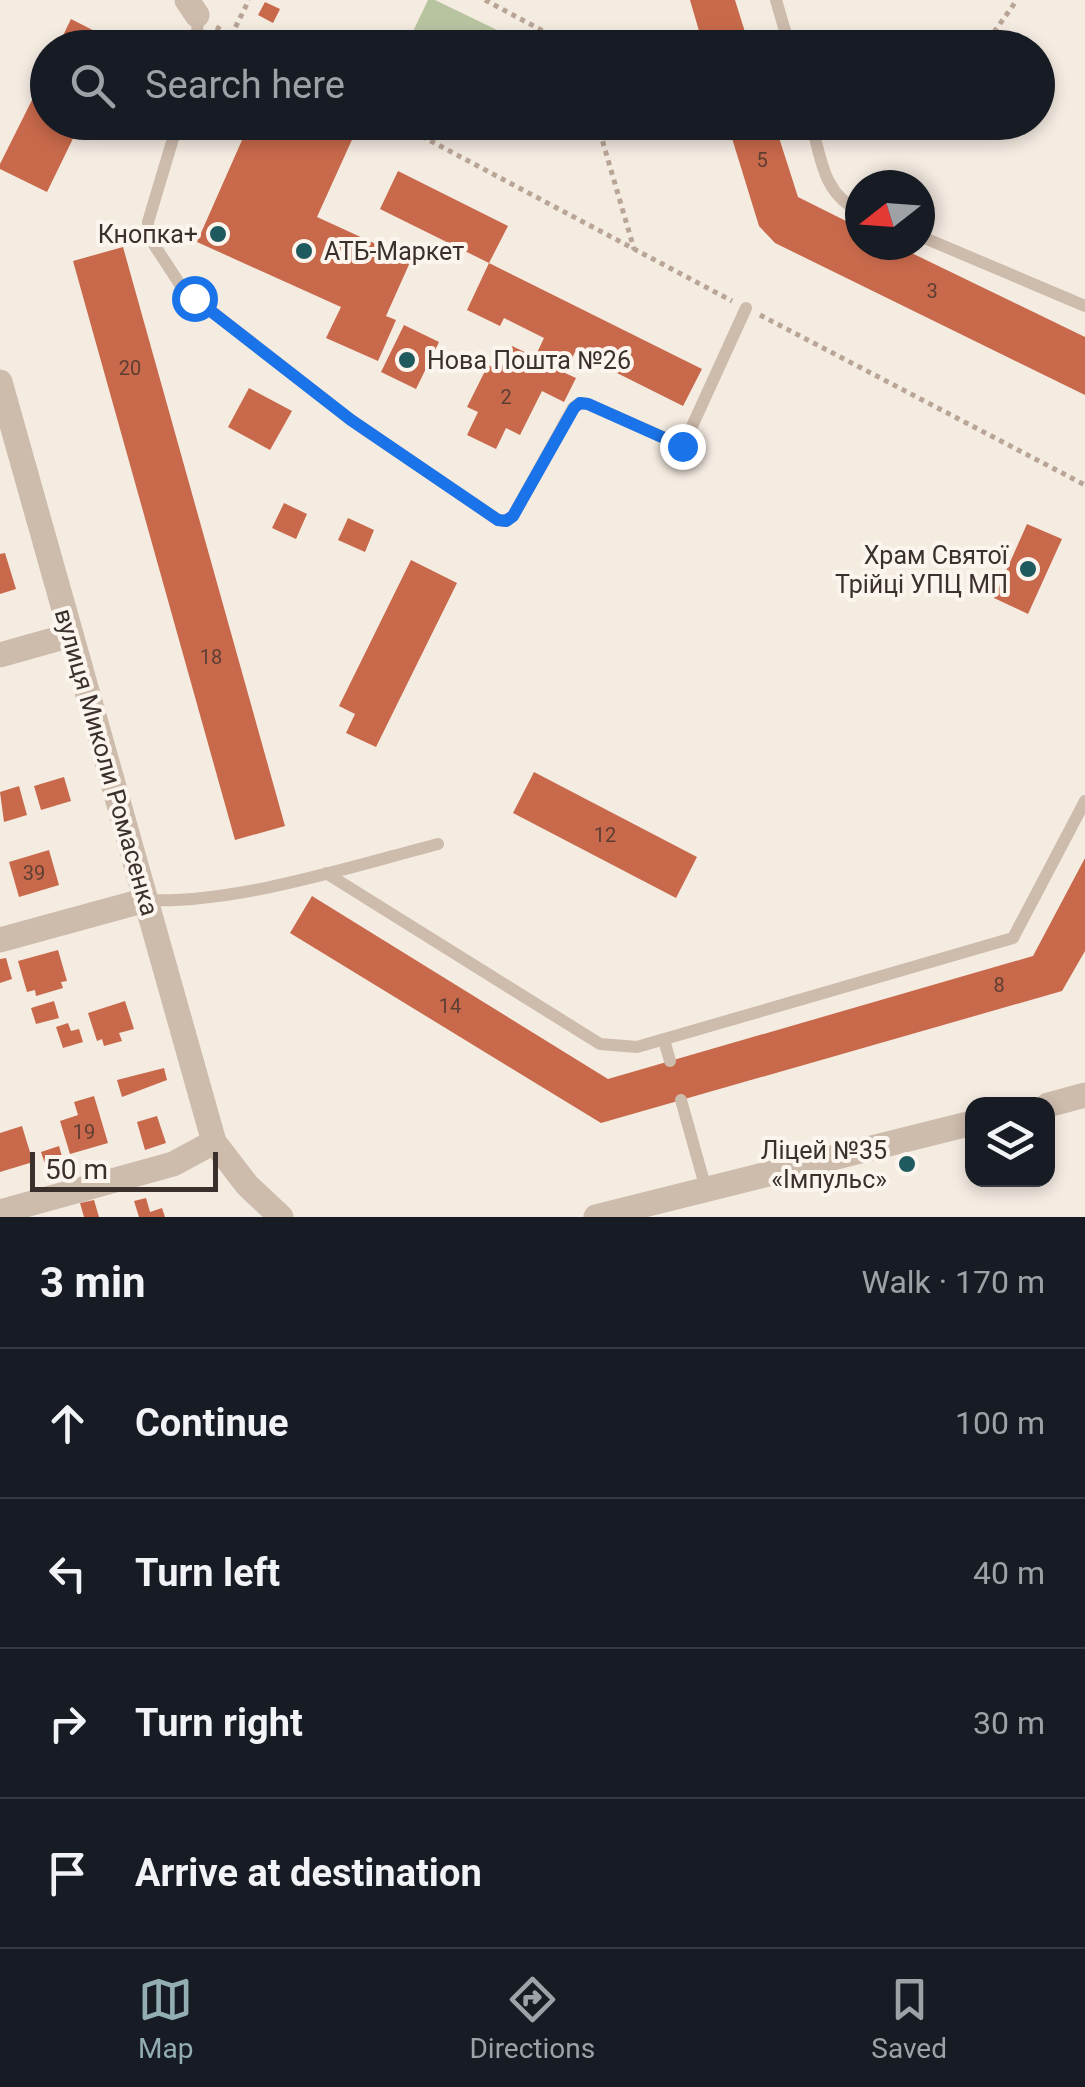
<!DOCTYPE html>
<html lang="en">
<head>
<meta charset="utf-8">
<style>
	body { margin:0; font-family:Roboto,sans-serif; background:#242831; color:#f1f3f6 }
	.controls { position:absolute; right:30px; bottom:30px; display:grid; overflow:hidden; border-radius:20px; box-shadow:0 5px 15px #0003 }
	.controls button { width:90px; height:90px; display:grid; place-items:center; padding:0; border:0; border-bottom:2px solid #363941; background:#171b24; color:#f1f3f6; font:50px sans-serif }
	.compass { position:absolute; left:845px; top:170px; width:90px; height:90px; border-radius:50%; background:#171b24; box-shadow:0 5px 15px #0003; rotate:253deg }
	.scale { position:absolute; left:30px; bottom:25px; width:188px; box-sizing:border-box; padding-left:10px; border:5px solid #3b302b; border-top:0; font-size:28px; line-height:35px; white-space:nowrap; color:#3b302b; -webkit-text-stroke:8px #fbf5ee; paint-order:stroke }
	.stop { position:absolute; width:30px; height:30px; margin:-22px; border:8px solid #1a73e8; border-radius:50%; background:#fff }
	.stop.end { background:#1a73e8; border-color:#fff; box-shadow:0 2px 10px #0008 }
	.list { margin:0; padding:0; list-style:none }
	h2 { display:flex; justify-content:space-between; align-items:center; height:130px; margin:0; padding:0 40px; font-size:42px }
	h2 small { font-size:32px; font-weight:400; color:#9ea1a6 }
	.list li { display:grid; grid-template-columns:65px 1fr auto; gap:30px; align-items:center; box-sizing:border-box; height:150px; padding:0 40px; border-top:2px solid #363941 }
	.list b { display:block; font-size:38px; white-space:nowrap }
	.list em { font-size:32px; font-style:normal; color:#9ea1a6 }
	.icon { flex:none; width:55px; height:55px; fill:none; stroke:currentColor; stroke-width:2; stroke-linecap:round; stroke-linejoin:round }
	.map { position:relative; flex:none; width:1085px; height:1217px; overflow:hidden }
	.search { position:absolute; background:#171b24; box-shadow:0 5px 15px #0003; left:30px; right:30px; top:30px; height:110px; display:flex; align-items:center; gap:25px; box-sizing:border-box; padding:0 35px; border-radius:55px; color:#9ea1a6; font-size:38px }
	.sheet { height:730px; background:#171b24 }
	nav { display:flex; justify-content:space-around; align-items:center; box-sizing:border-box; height:140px; border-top:2px solid #363941; background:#171b24; font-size:28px; color:#9ea1a6 }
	nav a { display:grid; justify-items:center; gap:5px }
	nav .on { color:#92aeb2 }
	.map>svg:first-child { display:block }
	.green { fill:#b8c4a0 }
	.building { fill:#c8694b }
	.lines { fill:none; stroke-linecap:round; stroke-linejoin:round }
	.path { stroke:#b9a596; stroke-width:5; stroke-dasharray:5 5; stroke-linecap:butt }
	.service { stroke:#cdbbac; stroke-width:12 }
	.minor { stroke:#cdbbac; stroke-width:25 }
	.tertiary { stroke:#cdbbac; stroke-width:25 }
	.route { stroke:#1a73e8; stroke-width:12 }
	.poi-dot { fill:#1f5a5e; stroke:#fbf5ee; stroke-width:4 }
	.labels { text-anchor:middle; stroke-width:8; stroke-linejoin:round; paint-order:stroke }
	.number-label { font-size:20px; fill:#5e3e33 }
	.poi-label { font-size:25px; fill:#3b302b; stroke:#fbf5ee; text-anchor:end }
	.street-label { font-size:25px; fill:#3b302b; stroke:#fbf5ee }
</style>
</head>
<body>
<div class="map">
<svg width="1085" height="1217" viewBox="0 0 1085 1217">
	<rect width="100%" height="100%" fill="#f4ebe1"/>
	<path class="green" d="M428 0H435L532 47H410L406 46Z"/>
	<path class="building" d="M690 0H735L750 48H704Z
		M265 2 280 9 273 23 258 15Z
		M71 19 120 44 118 48H57Z
		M48 68V122H81L47 192 0 169V164Z
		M250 122H360L317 217 411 260 386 316 396 320 378 361 326 338 341 307 197 242Z
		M727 122H774L798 197 860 228V245H895L1085 337V395L775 243 759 226Z
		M398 171 508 226 489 263 380 209Z
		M123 247 285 826 235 840 73 261Z
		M489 263 702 369 683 406 575 352 565 373 576 378 564 402 542 391 520 435 506 428 496 449 467 435 478 412 467 407 488 365 500 371 512 346 535 357 544 338 504 318 500 326 467 310Z
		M404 325 439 342 416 389 381 372Z
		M249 388 292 411 270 450 228 427Z
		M284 503 307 514 296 539 272 528Z
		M348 518 374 530 365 552 338 540Z
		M1027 524 1062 539 1028 614 994 598Z
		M5 553 16 589 0 594V554Z
		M411 560 457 583 376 747 346 733 355 714 339 706Z
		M534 772 697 857 676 898 513 813Z
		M64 777 71 801 41 810 34 786Z
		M19 786 27 815 4 822 0 792Z
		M49 850 59 885 19 897 9 862Z
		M1085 858V951L1062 991 601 1123 290 933 312 896 608 1079 1033 956Z
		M58 950 67 981 61 982 63 988 36 996 35 990 27 992 18 961Z
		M6 958 12 979 0 983V959Z
		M54 1001 59 1018 36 1024 31 1008Z
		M125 1001 134 1029 119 1033 122 1041 104 1046 102 1039 97 1041 88 1013Z
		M68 1023 71 1031 79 1029 83 1042 63 1048 56 1027Z
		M164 1068 167 1080 122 1097 117 1080Z
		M94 1096 108 1143 70 1154 60 1121 78 1115 74 1102Z
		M157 1116 166 1143 145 1150 137 1122Z
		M22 1126 33 1162 0 1172V1133Z
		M59 1146 66 1170 49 1176 41 1152Z
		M146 1198 150 1212 162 1208 165 1217H139L134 1201Z
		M94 1200 99 1217H84L80 1203Z"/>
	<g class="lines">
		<path class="path" d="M485 0 575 48
			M216 27 253 48
			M994 32 1017 0
			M231 36 249 0
			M395 122 732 301
			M597 122 634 249
			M760 315 1085 485"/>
		<path class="service" d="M776 0 790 48
			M197 15 198 48
			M178 122 148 222 149 237 183 289 351 420 498 520 506 521 513 516 573 408 580 403 588 404 683 446 746 308
			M811 122C821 158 823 195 860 211
			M920 236 1085 306
			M326 873 600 1044 637 1047 1013 938 1085 801
			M146 900C235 904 350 867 438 844
			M664 1040 670 1061
			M681 1100 706 1189"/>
		<path class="minor" d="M187 0 197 15
			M0 655 71 635
			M0 940 146 900
			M0 1212 173 1164 214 1142"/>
		<path class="tertiary" d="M0 382 214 1142 247 1185 281 1217
			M1048 1105 1085 1095
			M596 1217 972 1123"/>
	</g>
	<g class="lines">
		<path class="route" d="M194 298 351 420 498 520 506 521 513 516 574 408 580 403 588 404 682 446"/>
	</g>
	<g class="poi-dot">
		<circle cx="218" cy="234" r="10"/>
		<circle cx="304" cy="251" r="10"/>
		<circle cx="407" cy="360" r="10"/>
		<circle cx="1028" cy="569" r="10"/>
		<circle cx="907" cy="1164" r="10"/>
	</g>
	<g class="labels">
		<g class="number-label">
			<text x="762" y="167">5</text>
			<text x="932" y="298">3</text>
			<text x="130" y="375">20</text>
			<text x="506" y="404">2</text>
			<text x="211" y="664">18</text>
			<text x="605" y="842">12</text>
			<text x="34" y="880">39</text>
			<text x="999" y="992">8</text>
			<text x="450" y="1013">14</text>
			<text x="84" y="1139">19</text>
		</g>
		<g class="poi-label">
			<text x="198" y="243">Кнопка+</text>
			<text x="324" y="260" text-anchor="start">АТБ-Маркет</text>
			<text x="427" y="369" text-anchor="start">Нова Пошта №26</text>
			<text x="1008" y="564">Храм Святої<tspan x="1008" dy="29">Трійці УПЦ МП</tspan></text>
			<text x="887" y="1159">Ліцей №35<tspan x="887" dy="29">«Імпульс»</tspan></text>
		</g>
		<g class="street-label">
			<text transform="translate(107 762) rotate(74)" y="9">вулиця Миколи Ромасенка</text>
		</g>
	</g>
</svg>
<div class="controls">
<button><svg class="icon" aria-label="layers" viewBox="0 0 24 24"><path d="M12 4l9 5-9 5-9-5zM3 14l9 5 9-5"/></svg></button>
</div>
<svg class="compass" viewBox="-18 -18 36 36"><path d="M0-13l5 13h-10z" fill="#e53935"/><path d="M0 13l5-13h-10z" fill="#9ea1a6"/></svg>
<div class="scale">50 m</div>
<div class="stop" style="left:194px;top:298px"></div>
<div class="stop end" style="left:682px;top:446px"></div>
<div class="search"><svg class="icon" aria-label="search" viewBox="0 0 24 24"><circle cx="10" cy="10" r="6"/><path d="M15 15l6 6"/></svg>Search here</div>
</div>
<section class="sheet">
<h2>3 min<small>Walk · 170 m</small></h2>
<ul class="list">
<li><svg class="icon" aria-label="ahead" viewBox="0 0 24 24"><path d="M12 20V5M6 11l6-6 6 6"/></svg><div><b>Continue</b></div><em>100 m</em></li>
<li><svg class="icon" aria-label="left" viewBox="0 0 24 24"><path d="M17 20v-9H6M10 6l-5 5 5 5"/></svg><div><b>Turn left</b></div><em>40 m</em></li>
<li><svg class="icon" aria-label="right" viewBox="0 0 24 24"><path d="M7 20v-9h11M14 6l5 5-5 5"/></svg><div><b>Turn right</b></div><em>30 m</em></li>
<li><svg class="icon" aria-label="arrive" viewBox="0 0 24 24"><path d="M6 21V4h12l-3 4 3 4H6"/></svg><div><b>Arrive at destination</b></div></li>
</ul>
</section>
<nav>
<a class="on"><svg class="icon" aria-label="map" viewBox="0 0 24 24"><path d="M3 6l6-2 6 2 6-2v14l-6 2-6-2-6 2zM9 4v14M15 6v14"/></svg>Map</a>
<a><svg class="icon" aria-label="directions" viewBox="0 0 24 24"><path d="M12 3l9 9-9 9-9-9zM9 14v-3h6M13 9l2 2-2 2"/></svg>Directions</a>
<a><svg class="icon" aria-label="saved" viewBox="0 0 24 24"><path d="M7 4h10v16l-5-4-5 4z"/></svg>Saved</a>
</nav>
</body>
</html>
